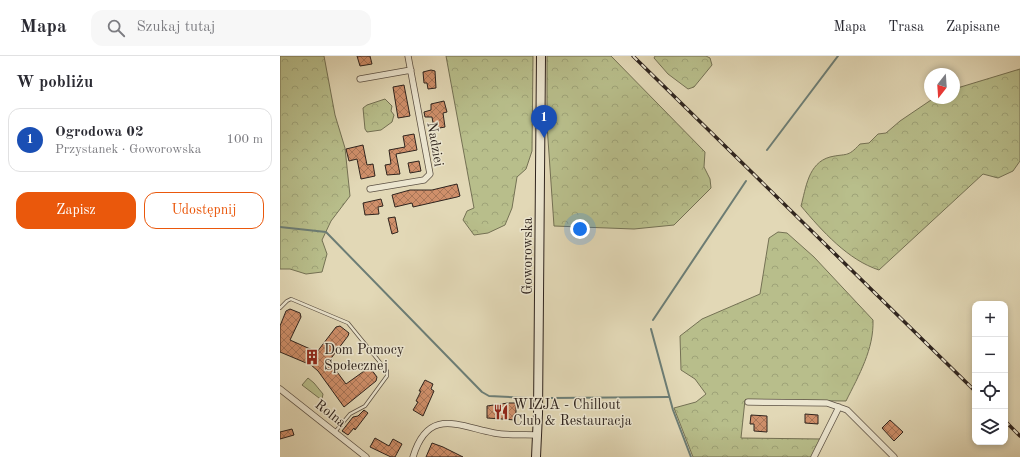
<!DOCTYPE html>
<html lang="pl">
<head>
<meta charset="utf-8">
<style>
	body { margin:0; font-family:"Old Standard TT",serif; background:#f7f7f7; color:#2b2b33 }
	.controls { position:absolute; right:12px; bottom:12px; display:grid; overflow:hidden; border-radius:8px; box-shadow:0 2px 6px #0003 }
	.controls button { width:36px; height:36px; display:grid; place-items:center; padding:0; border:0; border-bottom:1px solid #e1e1e2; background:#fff; color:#2b2b33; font:20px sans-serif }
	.compass { position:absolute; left:644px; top:12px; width:36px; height:36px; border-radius:50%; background:#fff; box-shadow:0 2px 6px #0003; rotate:197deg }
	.you { position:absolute; left:300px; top:173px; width:14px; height:14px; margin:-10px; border:3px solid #fff; border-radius:50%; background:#1a73e8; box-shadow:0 0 0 6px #1a73e833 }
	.badge { display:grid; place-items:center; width:26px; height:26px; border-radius:50%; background:#ea580c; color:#fff; font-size:13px; font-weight:700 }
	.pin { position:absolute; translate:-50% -33px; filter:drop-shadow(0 1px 2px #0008) }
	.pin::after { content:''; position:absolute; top:21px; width:14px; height:12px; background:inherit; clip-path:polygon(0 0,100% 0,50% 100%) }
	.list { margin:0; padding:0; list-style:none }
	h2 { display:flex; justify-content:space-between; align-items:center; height:52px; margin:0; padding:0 16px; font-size:17px }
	h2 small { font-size:13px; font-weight:400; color:#7c7c81 }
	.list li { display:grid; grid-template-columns:26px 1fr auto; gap:12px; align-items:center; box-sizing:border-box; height:64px; margin:0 8px 8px; padding:0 8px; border:1px solid #e1e1e2; border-radius:12px }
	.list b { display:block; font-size:15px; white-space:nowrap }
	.list p { margin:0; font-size:13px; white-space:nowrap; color:#7c7c81 }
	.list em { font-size:13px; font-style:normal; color:#7c7c81 }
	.actions { display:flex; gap:8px; padding:12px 16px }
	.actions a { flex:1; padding:9px 0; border:1px solid #ea580c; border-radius:12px; text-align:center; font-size:14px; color:#ea580c }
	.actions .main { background:#ea580c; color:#fff }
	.icon { flex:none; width:22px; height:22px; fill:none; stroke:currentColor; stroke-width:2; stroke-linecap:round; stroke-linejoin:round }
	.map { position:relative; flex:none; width:740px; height:401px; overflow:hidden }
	header { display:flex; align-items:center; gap:24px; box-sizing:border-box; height:56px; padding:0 20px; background:#fff; border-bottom:1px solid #e1e1e2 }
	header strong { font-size:19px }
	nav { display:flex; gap:22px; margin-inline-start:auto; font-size:14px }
	.search { width:280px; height:36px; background:#f7f7f7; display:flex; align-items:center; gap:10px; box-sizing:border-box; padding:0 14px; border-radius:12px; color:#7c7c81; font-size:15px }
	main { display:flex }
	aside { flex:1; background:#fff }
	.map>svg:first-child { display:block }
	.grass { fill:#b8be8b; stroke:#747154 }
	.forest { fill:url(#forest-crowns); stroke:#747154 }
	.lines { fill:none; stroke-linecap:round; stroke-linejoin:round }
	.stream { stroke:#6c7d75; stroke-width:2 }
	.building { fill:url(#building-cross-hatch); stroke:#2f241e }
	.lane-casing { stroke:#5c5144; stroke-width:4 }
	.street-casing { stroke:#5c5144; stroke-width:7 }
	.secondary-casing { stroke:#2f241e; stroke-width:10 }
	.lane { stroke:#ece6d0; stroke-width:2.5 }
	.street { stroke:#ece6d0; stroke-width:5.5 }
	.secondary { stroke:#ece6d0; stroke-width:8 }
	.rail-casing { stroke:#2f241e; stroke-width:3.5 }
	.rail { stroke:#ece6d0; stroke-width:2; stroke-dasharray:6; stroke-linecap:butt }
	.labels { text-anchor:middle; stroke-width:3; stroke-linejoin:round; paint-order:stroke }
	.street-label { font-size:14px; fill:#2f241e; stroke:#ece6d0 }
	.poi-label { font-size:14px; fill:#2f241e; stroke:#ece6d0; text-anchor:start }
</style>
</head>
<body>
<header>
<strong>Mapa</strong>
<div class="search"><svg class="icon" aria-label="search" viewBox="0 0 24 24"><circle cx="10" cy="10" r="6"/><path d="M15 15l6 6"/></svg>Szukaj tutaj</div>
<nav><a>Mapa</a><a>Trasa</a><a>Zapisane</a></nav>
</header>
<main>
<aside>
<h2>W pobliżu<small></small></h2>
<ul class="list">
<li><span class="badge" style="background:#1a4fb4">1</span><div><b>Ogrodowa 02</b><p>Przystanek · Goworowska</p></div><em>100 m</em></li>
</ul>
<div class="actions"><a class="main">Zapisz</a><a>Udostępnij</a></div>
</aside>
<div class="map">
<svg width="740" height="401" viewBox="0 0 740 401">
	<defs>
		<pattern id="forest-crowns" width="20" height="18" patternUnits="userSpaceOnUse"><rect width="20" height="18" fill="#b8be8b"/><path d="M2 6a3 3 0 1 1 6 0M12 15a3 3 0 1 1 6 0" fill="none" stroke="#9ea378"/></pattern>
		<pattern id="building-cross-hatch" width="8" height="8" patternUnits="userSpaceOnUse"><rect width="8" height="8" fill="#cf8f6a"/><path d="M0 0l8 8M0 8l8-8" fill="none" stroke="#a87557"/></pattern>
	</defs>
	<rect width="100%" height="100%" fill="#e2d8b6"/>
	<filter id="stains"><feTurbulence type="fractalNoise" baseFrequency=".005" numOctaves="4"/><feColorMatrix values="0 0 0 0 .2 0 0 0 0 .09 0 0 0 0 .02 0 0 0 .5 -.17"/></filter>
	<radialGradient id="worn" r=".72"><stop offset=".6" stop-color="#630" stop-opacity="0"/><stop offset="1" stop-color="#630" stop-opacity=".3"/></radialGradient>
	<path class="grass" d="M28 322 34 327 43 338 42 343 39 342 22 329Z"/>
	<path class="forest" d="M0 0H44L55 59 65 92 70 140 51 165 42 184 47 198 42 216 26 218 10 213H0Z
		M166 0H253L252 95 246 113 237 121 232 152 225 169 208 177 194 179 183 164 187 155 194 152Z
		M267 0H331L425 96 424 111 430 123 431 132 394 169 354 173 274 170 267 69Z
		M375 0H426L430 2 432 9 414 31 408 33 388 18 374 2Z
		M740 13V105L733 115 718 122 703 118 599 214C568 204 542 175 521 150 526 132 528 107 550 101 567 97 567 102 580 88L589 87 598 78 606 77 620 65 654 42H674V33Z
		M105 43 112 50 111 55 114 59 112 66 101 74 87 76 85 73 83 52 87 49Z
		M498 176 507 177 534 201 593 264C594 293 579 319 566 345L465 344 461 382 541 383 534 401H413L394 352 416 346 426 338 415 323 401 314 400 280 422 263 480 238 489 182Z"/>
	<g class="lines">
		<path class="stream" d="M487 94 558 0
			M0 171 46 176 202 336 209 340 250 342
			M373 264 466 125
			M371 273 393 354 411 401
			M270 342 388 341"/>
	</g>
	<path class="building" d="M77 0H90L92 8 80 10Z
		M151 14 155 15 156 32 148 33 147 27H144L143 16Z
		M124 29 130 60 118 62 113 31Z
		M164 45 167 56 163 57 165 71 154 73 152 61H145L144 56 151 54V48Z
		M134 78 137 94 116 98 120 118 107 119 105 109 111 108 109 94 125 91 123 80Z
		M83 89 87 109 93 108 95 120 81 123 77 103 69 105 66 93Z
		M139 105 141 115 130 117 128 107Z
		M177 128 180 140 177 141 133 151 132 147 115 151 112 139 130 134H152Z
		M101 143 103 150 98 151 99 158 85 159 83 147Z
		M115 161 118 176 112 178 108 162Z
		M10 253 20 257 21 261 10 284 37 296 56 271 60 270 69 277 68 280 49 305 66 328 87 313H91L97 321 96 325 64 351 38 315 31 309 0 296V270L6 255Z
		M145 324 153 328 151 333 154 335 143 360 133 354 138 346 136 345 141 335H139Z
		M228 347H236V364L207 362V350Z
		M84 354 88 357 75 374 74 372 68 379 62 375 73 361 78 360Z
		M525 358 538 359V368L525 367Z
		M471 359 487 360V376L474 375V368H470Z
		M610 364 623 376 614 385 602 372Z
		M12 373 14 379 0 383V376Z
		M95 382 109 390 113 383 122 388 115 401H111L90 391Z
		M152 387 163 391 183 401H146Z"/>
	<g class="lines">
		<defs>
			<path id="lane" d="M0 252 7 245 11 243 68 267 107 315V320L85 350 70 358 55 376"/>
			<path id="street" d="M80 23 131 14
				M90 133 144 124 150 118 128 0
				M0 333 86 401
				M468 346 547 347 567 354 614 401
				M133 401C148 351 178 370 214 377 228 380 243 378 258 379
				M534 401 559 351"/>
			<path id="secondary" d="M256 401 258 358 261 0"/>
		</defs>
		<use href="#lane" class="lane-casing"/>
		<use href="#street" class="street-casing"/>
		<use href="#secondary" class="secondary-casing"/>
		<use href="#lane" class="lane"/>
		<use href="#street" class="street"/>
		<use href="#secondary" class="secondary"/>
		<defs>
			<path id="rail" d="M353 0 695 335
				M725 365 740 380"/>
		</defs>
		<use href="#rail" class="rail-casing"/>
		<use href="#rail" class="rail"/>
	</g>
	<defs>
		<symbol id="building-bare" viewBox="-9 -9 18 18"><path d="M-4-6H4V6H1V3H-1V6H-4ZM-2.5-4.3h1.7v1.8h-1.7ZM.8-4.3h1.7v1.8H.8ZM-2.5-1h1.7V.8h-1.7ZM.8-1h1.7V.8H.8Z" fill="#8f2418" stroke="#ece6d0" stroke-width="2.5" paint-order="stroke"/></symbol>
		<symbol id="restaurant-bare" viewBox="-9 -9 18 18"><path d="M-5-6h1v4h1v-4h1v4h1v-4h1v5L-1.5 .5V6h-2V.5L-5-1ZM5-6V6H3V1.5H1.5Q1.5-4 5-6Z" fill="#8f2418" stroke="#ece6d0" stroke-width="2.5" paint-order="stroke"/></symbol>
	</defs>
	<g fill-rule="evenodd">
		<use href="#building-bare" x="21" y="290" width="22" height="22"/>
		<use href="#restaurant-bare" x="210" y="345" width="22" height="22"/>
	</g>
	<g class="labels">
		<g class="street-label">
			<text transform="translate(156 88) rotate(80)" y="5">Nadziei</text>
			<text transform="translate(247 200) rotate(-90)" y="5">Goworowska</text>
			<text transform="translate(51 357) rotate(38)" y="5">Rolna</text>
		</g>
		<g class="poi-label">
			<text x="44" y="298">Dom Pomocy<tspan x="44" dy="16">Społecznej</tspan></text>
			<text x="233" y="353">WIZJA - Chillout<tspan x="233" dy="16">Club &amp; Restauracja</tspan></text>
		</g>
	</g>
	<rect width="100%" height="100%" filter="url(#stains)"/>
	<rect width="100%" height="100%" fill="url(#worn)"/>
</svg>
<div class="controls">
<button>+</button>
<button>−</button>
<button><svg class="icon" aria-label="locate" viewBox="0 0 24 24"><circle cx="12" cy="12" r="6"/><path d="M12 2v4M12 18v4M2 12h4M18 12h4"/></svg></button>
<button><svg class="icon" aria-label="layers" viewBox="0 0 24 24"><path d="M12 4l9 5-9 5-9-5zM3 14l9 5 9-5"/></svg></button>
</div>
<svg class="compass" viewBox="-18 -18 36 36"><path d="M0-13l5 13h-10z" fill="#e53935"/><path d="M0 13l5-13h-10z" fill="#7c7c81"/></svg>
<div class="you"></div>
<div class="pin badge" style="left:264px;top:82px;background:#1a4fb4">1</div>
</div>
</main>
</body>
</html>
